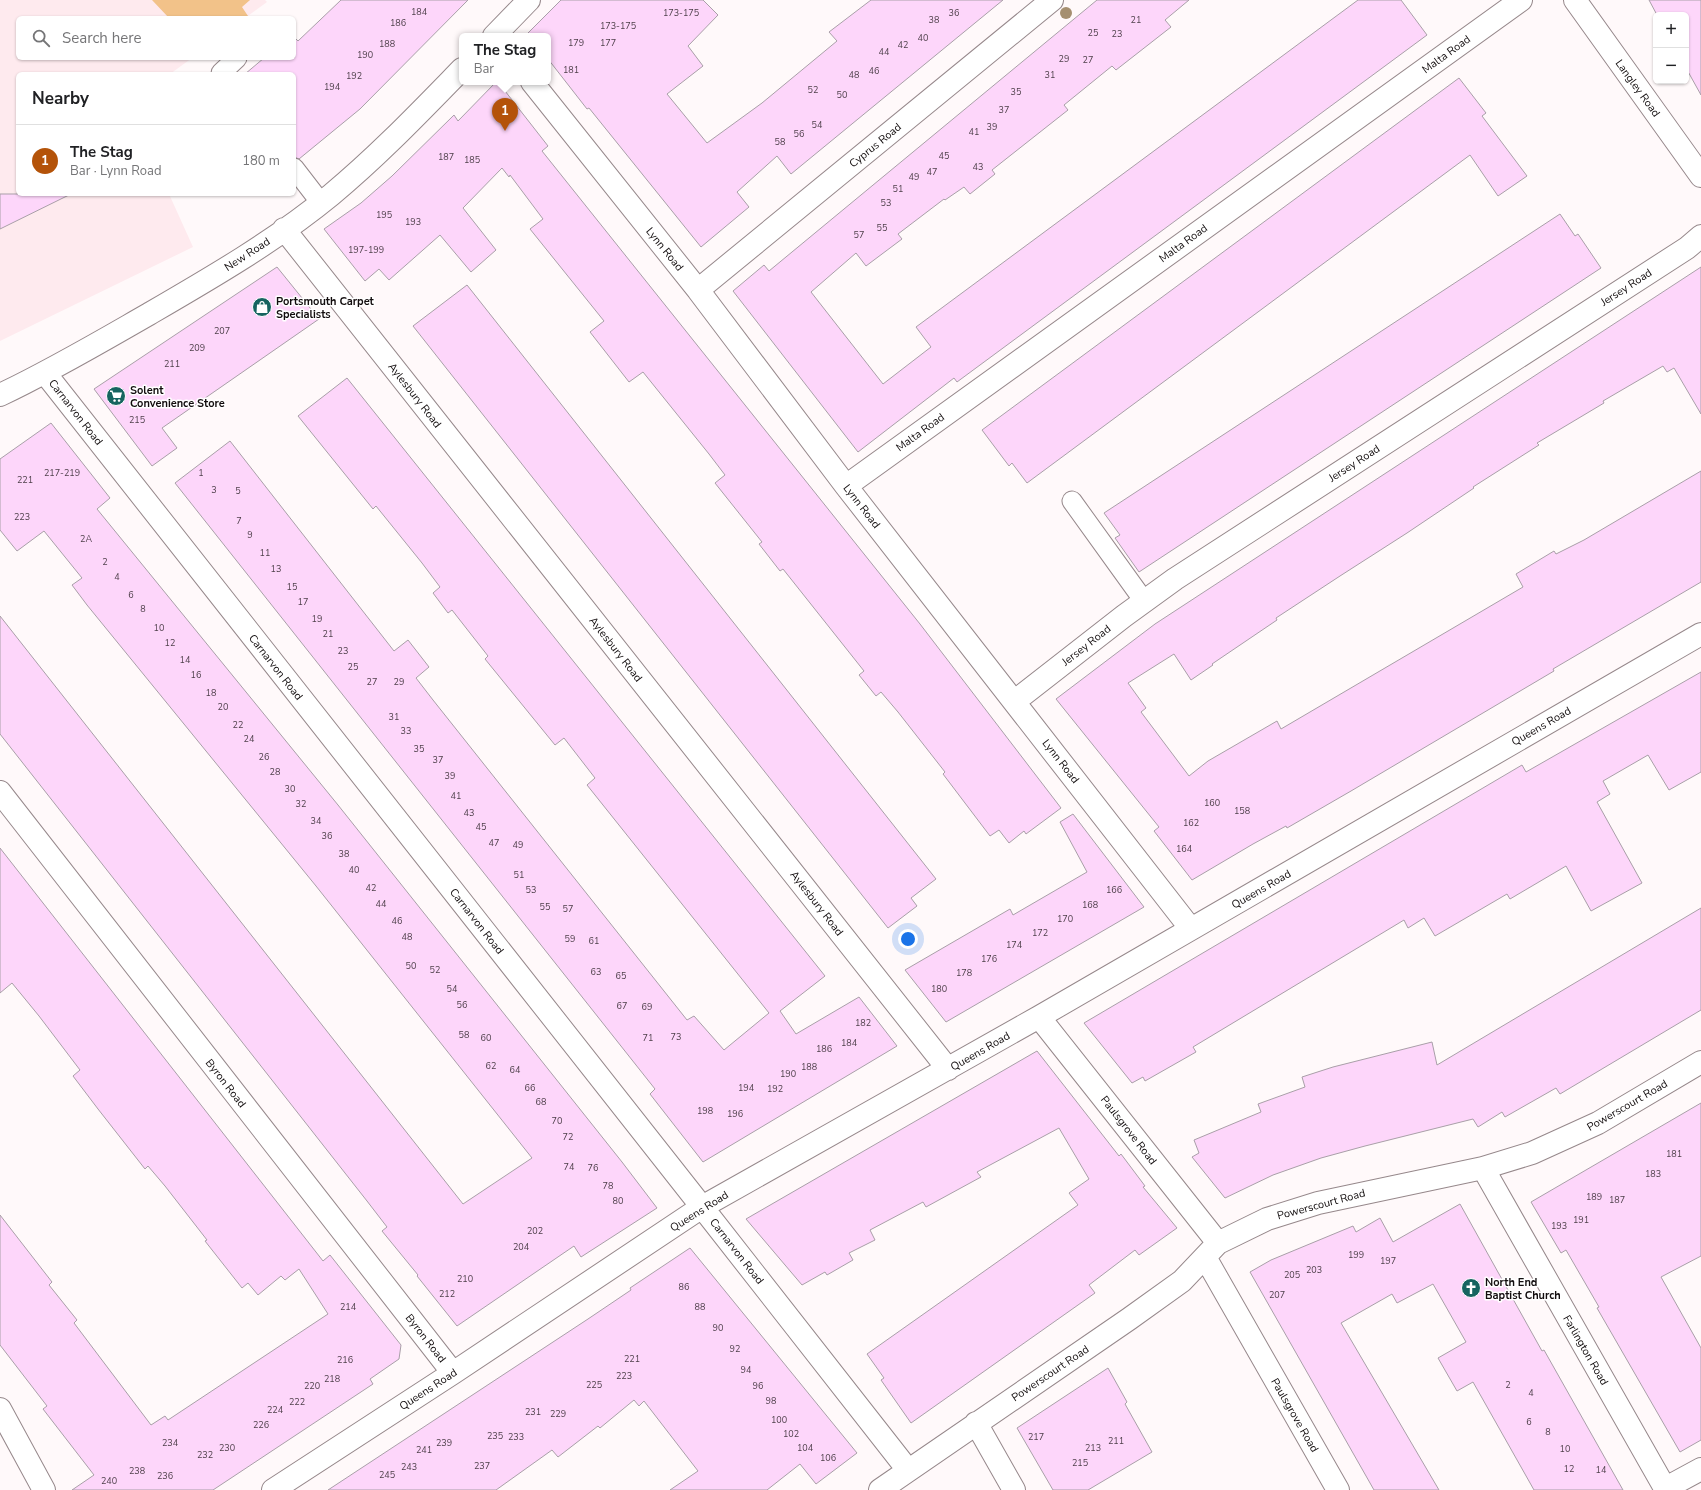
<!DOCTYPE html>
<html lang="en">
<head>
<meta charset="utf-8">
<style>
	body { margin:0; font-family:"Nunito Sans",sans-serif; background:#f2f2f2; color:#202124 }
	.controls { position:absolute; right:12px; top:12px; display:grid; overflow:hidden; border-radius:6px; box-shadow:0 1px 3px #0004 }
	.controls button { width:36px; height:36px; display:grid; place-items:center; padding:0; border:0; border-bottom:1px solid #e0e0e0; background:#fff; color:#202124; font:20px sans-serif }
	.you { position:absolute; left:908px; top:939px; width:14px; height:14px; margin:-10px; border:3px solid #fff; border-radius:50%; background:#1a73e8; box-shadow:0 0 0 6px #1a73e833 }
	.badge { display:grid; place-items:center; width:26px; height:26px; border-radius:50%; background:#b45309; color:#fff; font-size:13px; font-weight:700 }
	.pin { position:absolute; translate:-50% -33px; filter:drop-shadow(0 1px 2px #0008) }
	.pin::after { content:''; position:absolute; top:21px; width:14px; height:12px; background:inherit; clip-path:polygon(0 0,100% 0,50% 100%) }
	.popup { position:absolute; left:459px; top:33px; width:92px; height:52px; box-sizing:border-box; display:grid; place-content:center; border-radius:6px; background:#fff; filter:drop-shadow(0 1px 3px #0005); font-size:13px; white-space:nowrap; color:#757577 }
	.popup b { font-size:15px; color:#202124 }
	.popup::after { content:''; position:absolute; left:50%; top:100%; margin-left:-8px; border:8px solid transparent; border-top-color:#fff }
	.list { margin:0; padding:0; list-style:none }
	h2 { display:flex; justify-content:space-between; align-items:center; height:52px; margin:0; padding:0 16px; font-size:17px }
	h2 small { font-size:13px; font-weight:400; color:#757577 }
	.list li { display:grid; grid-template-columns:26px 1fr auto; gap:12px; align-items:center; box-sizing:border-box; height:72px; padding:0 16px; border-top:1px solid #e0e0e0 }
	.list b { display:block; font-size:15px; white-space:nowrap }
	.list p { margin:0; font-size:13px; white-space:nowrap; color:#757577 }
	.list em { font-size:13px; font-style:normal; color:#757577 }
	.icon { flex:none; width:22px; height:22px; fill:none; stroke:currentColor; stroke-width:2; stroke-linecap:round; stroke-linejoin:round }
	.map { position:relative; flex:none; width:1701px; height:1490px; overflow:hidden }
	.search { position:absolute; background:#fff; box-shadow:0 1px 3px #0004; left:16px; top:16px; width:280px; height:44px; display:flex; align-items:center; gap:10px; box-sizing:border-box; padding:0 14px; border-radius:6px; color:#757577; font-size:15px }
	.panel { position:absolute; background:#fff; box-shadow:0 1px 3px #0004; left:16px; top:72px; width:280px; height:124px; border-radius:6px }
	.map>svg:first-child { display:block }
	.built { fill:#feeaee }
	.green { fill:#f2c289 }
	.building { fill:#fdd6fa; stroke:#a99fa8 }
	.lines { fill:none; stroke-linecap:round; stroke-linejoin:round }
	.service-casing { stroke:#96888b; stroke-width:21 }
	.minor-casing { stroke:#96888b; stroke-width:24 }
	.service { stroke:#fff; stroke-width:19 }
	.minor { stroke:#fff; stroke-width:22 }
	.tree { fill:#a58f70 }
	.labels { text-anchor:middle; stroke-width:3; stroke-linejoin:round; paint-order:stroke }
	.number-label { font-size:9px; fill:#4d3f49 }
	.street-label { font-size:11px; fill:#120d0e; stroke:#fff }
	.poi-label { font-size:11px; font-weight:bold; fill:#120d0e; stroke:#fff; text-anchor:start }
</style>
</head>
<body>
<div class="map">
<svg width="1701" height="1490" viewBox="0 0 1701 1490">
	<rect width="100%" height="100%" fill="#fff9fa"/>
	<path class="built" d="M0 0H265L267 2 245 18H18V58H192L170 74H18V194H169L193 247 0 341Z"/>
	<path class="green" d="M152 0H250L242 7 248 16 245 18H169Z"/>
	<path class="building" d="M341 0H468L360 109 299 159 294 157V74H245L264 58H294V37L298 41Z
		M561 0H703L718 15 688 46 703 66 667 94 707 143 762 103 837 41 829 32 871 0H1003L791 174 777 156 737 192 749 207 701 247 589 108 587 109 548 59V36H525Z
		M1097 0H1189L1165 20 1171 27 1116 70 1112 66 1064 105 1068 110 992 170 995 174 970 194 964 187 945 200 944 199 898 234 902 239 866 266 856 253 811 292 883 384 931 347 916 327 1358 0H1401L1427 35 957 382 954 378 858 452 733 291 764 265 769 271Z
		M1649 0H1701V95L1686 68V15H1657Z
		M1459 78 1486 113 1482 116 1527 176 1498 196 1470 155 1027 483 1012 463 1009 466 982 430Z
		M496 82H498L548 146 542 151 920 624 1061 808 1026 834 1024 831 1009 843 999 830 990 836 943 774 945 772 898 712 881 692 876 696 859 675 864 671 783 569 780 571 759 544 762 542 715 483 725 475 709 454 643 372 629 382 590 332 604 321 530 229 543 219 510 175 509 177 502 168 463 208 496 250 471 272 440 235 389 280 379 269 365 281 324 229 361 203 392 176 454 115 458 121Z
		M0 194H71L0 229Z
		M1560 214 1575 236 1578 234 1601 268 1139 572 1115 538 1120 535 1104 513Z
		M277 267 319 319 162 428 177 448 152 466 94 389Z
		M1701 267V414L1674 368 1667 372 1663 366 1603 401 1604 403 1537 443 1539 445 1473 487 1474 488 1407 533 1340 576 1276 618 1277 620 1212 664 1213 665 1191 680 1174 654 1128 683 1146 708 1141 712 1189 776 1208 761 1277 721 1281 729 1523 587 1516 574 1554 551 1556 554 1584 540 1701 471V582L1553 669 1554 671 1351 791 1287 828 1286 826 1253 844 1192 880 1154 831 1159 827 1056 699 1155 624Z
		M467 285 936 879 911 898 917 906 888 928 413 326Z
		M347 378 825 976 780 1011 796 1034 859 997 897 1046 703 1162 650 1094 655 1089 175 483 230 441 394 651 408 640 429 667 416 678 433 700 687 1020 694 1016 724 1050 769 1013 587 785 595 778 564 738 555 745 485 659 488 656 452 610 448 613 433 593 440 587 422 563 376 506 373 509 298 416Z
		M51 423 110 498 97 509 338 805 622 1162 657 1208 581 1257 574 1246 457 1326 417 1276 418 1275 382 1231 387 1227 367 1201 0 734V616L463 1204 532 1158 316 886 87 605 72 585 82 578 44 531 17 551 0 530V459Z
		M1701 672V772L1669 790 1648 755 1603 781 1610 794 1597 802 1642 883 1591 911 1566 866 1510 899 1507 894 1435 936 1424 918 1408 928 1404 920 1193 1047 1196 1052 1145 1081 1143 1077 1132 1083 1084 1023 1522 765 1526 772Z
		M1073 814 1144 907 946 1022 905 970 1010 909 1013 915 1087 872 1060 822Z
		M0 848 323 1261 330 1255 401 1345 399 1359 370 1379 373 1384 213 1490H72L94 1475 43 1409 47 1406 0 1345V1215L52 1282 49 1285 77 1320 74 1323 151 1425 165 1416 168 1420 328 1314 299 1269 285 1280 281 1276 258 1295 248 1283 242 1288 205 1241 207 1240 165 1186 148 1166 145 1169 98 1109 73 1076 80 1070 39 1016 12 983 0 993Z
		M1701 908V1010L1560 1094 1556 1088 1505 1117 1502 1112 1478 1127 1473 1119 1365 1146 1321 1158 1273 1175 1225 1198 1192 1157 1199 1153 1194 1140 1261 1112 1258 1104 1305 1087 1302 1077 1333 1067 1432 1042 1437 1065Z
		M1037 1051 1119 1156 1121 1154 1145 1186 1143 1187 1177 1228 1139 1255 1135 1250 1089 1285 1095 1293 911 1423 881 1380 884 1378 867 1354 1078 1205 1069 1193 1089 1179 1059 1128 977 1172 981 1177 926 1207 923 1202 870 1230 875 1240 849 1253 853 1260 827 1275 825 1272 802 1285 746 1219Z
		M1701 1103V1256L1661 1277 1701 1348V1440L1680 1452 1597 1308 1599 1307 1566 1250 1561 1253 1531 1202Z
		M1460 1204 1542 1351 1544 1350 1623 1490H1534L1473 1382 1457 1391 1438 1358 1466 1342 1433 1284 1397 1303 1392 1294 1341 1323 1439 1490H1374L1250 1272 1271 1260 1353 1226 1356 1232 1380 1218 1393 1242Z
		M690 1248 857 1453 816 1484 800 1464 767 1490H670L698 1471 644 1401 639 1406 634 1400 600 1428 598 1426 558 1457 552 1450 496 1490H328L588 1319 631 1290 630 1288Z
		M1108 1368 1127 1402 1125 1404 1152 1452 1088 1490H1053L1017 1428Z"/>
	<g class="lines">
		<defs>
			<path id="service" d="M222 74 221 73 237 58
				M294 168 321 203
				M1072 501 1144 601"/>
			<path id="minor" d="M1575 0 1701 176
				M494 36 529 0
				M532 82 698 290 846 486 1191 929
				M284 229 948 1069
				M698 290 1052 0
				M45 373 702 1207 908 1470
				M0 395C51 371 100 342 149 314 211 278 275 241 331 195 378 156 420 112 462 69
				M846 486 1521 0
				M1015 701 1124 616 1175 579 1687 248 1701 236
				M0 792 453 1373
				M1039 1017 1218 1243
				M1483 1168 1666 1490
				M1205 1257 1338 1490
				M0 1409 44 1490
				M976 1423 1014 1490
				M1666 1488 1701 1469
				M273 1490 453 1373 702 1207 1039 1017 1701 634
				M880 1490 1129 1319 1182 1281 1218 1243 1267 1219 1318 1203 1483 1168 1532 1153 1598 1123 1701 1062"/>
		</defs>
		<use href="#service" class="service-casing"/>
		<use href="#minor" class="minor-casing"/>
		<use href="#service" class="service"/>
		<use href="#minor" class="minor"/>
	</g>
	<circle class="tree" cx="1066" cy="13" r="6"/>
	<defs>
		<symbol id="shop-disc" viewBox="-11 -11 22 22"><circle r="9.5" fill="#166460" stroke="#fff"/><path d="M-5-2.5h2.3a2.7 3.5 0 0 1 5.4 0H5L5.5 6h-11ZM-1.5-2.5h3a1.5 2.3 0 0 0-3 0Z" fill="#fff"/></symbol>
		<symbol id="supermarket-disc" viewBox="-11 -11 22 22"><circle r="9.5" fill="#166460" stroke="#fff"/><path d="M-6-5.5h2.5l.6 2H6L4.5 2H-2.5L-4.4-4H-6ZM-1.5 3.2a1.3 1.3 0 1 0 .1 0ZM3 3.2a1.3 1.3 0 1 0 .1 0Z" fill="#fff"/></symbol>
		<symbol id="church-disc" viewBox="-11 -11 22 22"><circle r="9.5" fill="#166460" stroke="#fff"/><path d="M-1.2-6h2.4v3.5h3.3v2.4h-3.3V6h-2.4V-.1h-3.3v-2.4h3.3Z" fill="#fff"/></symbol>
	</defs>
	<g fill-rule="evenodd">
		<use href="#shop-disc" x="251" y="296" width="22" height="22"/>
		<use href="#supermarket-disc" x="105" y="385" width="22" height="22"/>
		<use href="#church-disc" x="1460" y="1277" width="22" height="22"/>
	</g>
	<g class="labels">
		<g class="number-label">
			<text x="419" y="15">184</text>
			<text x="681" y="16">173-175</text>
			<text x="954" y="16">36</text>
			<text x="934" y="23">38</text>
			<text x="1136" y="23">21</text>
			<text x="398" y="26">186</text>
			<text x="618" y="29">173-175</text>
			<text x="1093" y="36">25</text>
			<text x="1117" y="37">23</text>
			<text x="923" y="41">40</text>
			<text x="576" y="46">179</text>
			<text x="608" y="46">177</text>
			<text x="387" y="47">188</text>
			<text x="903" y="48">42</text>
			<text x="884" y="55">44</text>
			<text x="365" y="58">190</text>
			<text x="1064" y="62">29</text>
			<text x="1088" y="63">27</text>
			<text x="571" y="73">181</text>
			<text x="874" y="74">46</text>
			<text x="854" y="78">48</text>
			<text x="1050" y="78">31</text>
			<text x="354" y="79">192</text>
			<text x="332" y="90">194</text>
			<text x="813" y="93">52</text>
			<text x="1016" y="95">35</text>
			<text x="842" y="98">50</text>
			<text x="1004" y="113">37</text>
			<text x="817" y="128">54</text>
			<text x="992" y="130">39</text>
			<text x="974" y="135">41</text>
			<text x="799" y="137">56</text>
			<text x="780" y="145">58</text>
			<text x="944" y="159">45</text>
			<text x="446" y="160">187</text>
			<text x="472" y="163">185</text>
			<text x="978" y="170">43</text>
			<text x="932" y="175">47</text>
			<text x="914" y="180">49</text>
			<text x="898" y="192">51</text>
			<text x="886" y="206">53</text>
			<text x="384" y="218">195</text>
			<text x="413" y="225">193</text>
			<text x="882" y="231">55</text>
			<text x="859" y="238">57</text>
			<text x="366" y="253">197-199</text>
			<text x="222" y="334">207</text>
			<text x="197" y="351">209</text>
			<text x="172" y="367">211</text>
			<text x="137" y="423">215</text>
			<text x="62" y="476">217-219</text>
			<text x="201" y="476">1</text>
			<text x="25" y="483">221</text>
			<text x="214" y="493">3</text>
			<text x="238" y="494">5</text>
			<text x="22" y="520">223</text>
			<text x="239" y="524">7</text>
			<text x="250" y="538">9</text>
			<text x="86" y="542">2A</text>
			<text x="265" y="556">11</text>
			<text x="105" y="565">2</text>
			<text x="276" y="572">13</text>
			<text x="117" y="580">4</text>
			<text x="292" y="590">15</text>
			<text x="131" y="598">6</text>
			<text x="303" y="605">17</text>
			<text x="143" y="612">8</text>
			<text x="317" y="622">19</text>
			<text x="159" y="631">10</text>
			<text x="328" y="637">21</text>
			<text x="170" y="646">12</text>
			<text x="343" y="654">23</text>
			<text x="185" y="663">14</text>
			<text x="353" y="670">25</text>
			<text x="196" y="678">16</text>
			<text x="372" y="685">27</text>
			<text x="399" y="685">29</text>
			<text x="211" y="696">18</text>
			<text x="223" y="710">20</text>
			<text x="394" y="720">31</text>
			<text x="238" y="728">22</text>
			<text x="406" y="734">33</text>
			<text x="249" y="742">24</text>
			<text x="419" y="752">35</text>
			<text x="264" y="760">26</text>
			<text x="438" y="763">37</text>
			<text x="275" y="775">28</text>
			<text x="450" y="779">39</text>
			<text x="290" y="792">30</text>
			<text x="456" y="799">41</text>
			<text x="1212" y="806">160</text>
			<text x="301" y="807">32</text>
			<text x="1242" y="814">158</text>
			<text x="469" y="816">43</text>
			<text x="316" y="824">34</text>
			<text x="1191" y="826">162</text>
			<text x="481" y="830">45</text>
			<text x="327" y="839">36</text>
			<text x="494" y="846">47</text>
			<text x="518" y="848">49</text>
			<text x="1184" y="852">164</text>
			<text x="344" y="857">38</text>
			<text x="354" y="873">40</text>
			<text x="519" y="878">51</text>
			<text x="371" y="891">42</text>
			<text x="531" y="893">53</text>
			<text x="1114" y="893">166</text>
			<text x="381" y="907">44</text>
			<text x="1090" y="908">168</text>
			<text x="545" y="910">55</text>
			<text x="568" y="912">57</text>
			<text x="1065" y="922">170</text>
			<text x="397" y="924">46</text>
			<text x="1040" y="936">172</text>
			<text x="407" y="940">48</text>
			<text x="570" y="942">59</text>
			<text x="594" y="944">61</text>
			<text x="1014" y="948">174</text>
			<text x="989" y="962">176</text>
			<text x="411" y="969">50</text>
			<text x="435" y="973">52</text>
			<text x="596" y="975">63</text>
			<text x="964" y="976">178</text>
			<text x="621" y="979">65</text>
			<text x="452" y="992">54</text>
			<text x="939" y="992">180</text>
			<text x="462" y="1008">56</text>
			<text x="622" y="1009">67</text>
			<text x="647" y="1010">69</text>
			<text x="863" y="1026">182</text>
			<text x="464" y="1038">58</text>
			<text x="676" y="1040">73</text>
			<text x="486" y="1041">60</text>
			<text x="648" y="1041">71</text>
			<text x="849" y="1046">184</text>
			<text x="824" y="1052">186</text>
			<text x="491" y="1069">62</text>
			<text x="809" y="1070">188</text>
			<text x="515" y="1073">64</text>
			<text x="788" y="1077">190</text>
			<text x="530" y="1091">66</text>
			<text x="746" y="1091">194</text>
			<text x="775" y="1092">192</text>
			<text x="541" y="1105">68</text>
			<text x="705" y="1114">198</text>
			<text x="735" y="1117">196</text>
			<text x="557" y="1124">70</text>
			<text x="568" y="1140">72</text>
			<text x="1674" y="1157">181</text>
			<text x="569" y="1170">74</text>
			<text x="593" y="1171">76</text>
			<text x="1653" y="1177">183</text>
			<text x="608" y="1189">78</text>
			<text x="1594" y="1200">189</text>
			<text x="1617" y="1203">187</text>
			<text x="618" y="1204">80</text>
			<text x="1581" y="1223">191</text>
			<text x="1559" y="1229">193</text>
			<text x="535" y="1234">202</text>
			<text x="521" y="1250">204</text>
			<text x="1356" y="1258">199</text>
			<text x="1388" y="1264">197</text>
			<text x="1314" y="1273">203</text>
			<text x="1292" y="1278">205</text>
			<text x="465" y="1282">210</text>
			<text x="684" y="1290">86</text>
			<text x="447" y="1297">212</text>
			<text x="1277" y="1298">207</text>
			<text x="348" y="1310">214</text>
			<text x="700" y="1310">88</text>
			<text x="718" y="1331">90</text>
			<text x="735" y="1352">92</text>
			<text x="632" y="1362">221</text>
			<text x="345" y="1363">216</text>
			<text x="746" y="1373">94</text>
			<text x="624" y="1379">223</text>
			<text x="332" y="1382">218</text>
			<text x="594" y="1388">225</text>
			<text x="1508" y="1388">2</text>
			<text x="312" y="1389">220</text>
			<text x="758" y="1389">96</text>
			<text x="1531" y="1396">4</text>
			<text x="771" y="1404">98</text>
			<text x="297" y="1405">222</text>
			<text x="275" y="1413">224</text>
			<text x="533" y="1415">231</text>
			<text x="558" y="1417">229</text>
			<text x="779" y="1423">100</text>
			<text x="1529" y="1425">6</text>
			<text x="261" y="1428">226</text>
			<text x="1548" y="1435">8</text>
			<text x="791" y="1437">102</text>
			<text x="495" y="1439">235</text>
			<text x="516" y="1440">233</text>
			<text x="1036" y="1440">217</text>
			<text x="1116" y="1444">211</text>
			<text x="170" y="1446">234</text>
			<text x="444" y="1446">239</text>
			<text x="227" y="1451">230</text>
			<text x="805" y="1451">104</text>
			<text x="1093" y="1451">213</text>
			<text x="1565" y="1452">10</text>
			<text x="424" y="1453">241</text>
			<text x="205" y="1458">232</text>
			<text x="828" y="1461">106</text>
			<text x="1080" y="1466">215</text>
			<text x="482" y="1469">237</text>
			<text x="409" y="1470">243</text>
			<text x="1569" y="1472">12</text>
			<text x="1601" y="1473">14</text>
			<text x="137" y="1474">238</text>
			<text x="387" y="1478">245</text>
			<text x="165" y="1479">236</text>
			<text x="109" y="1484">240</text>
		</g>
		<g class="street-label">
			<text transform="translate(1446 54) rotate(-36)" y="4">Malta Road</text>
			<text transform="translate(1638 88) rotate(54)" y="4">Langley Road</text>
			<text transform="translate(875 145) rotate(-39)" y="4">Cyprus Road</text>
			<text transform="translate(1183 243) rotate(-36)" y="4">Malta Road</text>
			<text transform="translate(665 249) rotate(51)" y="4">Lynn Road</text>
			<text transform="translate(247 254) rotate(-33)" y="4">New Road</text>
			<text transform="translate(1626 287) rotate(-33)" y="4">Jersey Road</text>
			<text transform="translate(415 395) rotate(52)" y="4">Aylesbury Road</text>
			<text transform="translate(76 412) rotate(52)" y="4">Carnarvon Road</text>
			<text transform="translate(920 432) rotate(-36)" y="4">Malta Road</text>
			<text transform="translate(1354 463) rotate(-33)" y="4">Jersey Road</text>
			<text transform="translate(862 506) rotate(52)" y="4">Lynn Road</text>
			<text transform="translate(1086 645) rotate(-38)" y="4">Jersey Road</text>
			<text transform="translate(616 649) rotate(52)" y="4">Aylesbury Road</text>
			<text transform="translate(276 667) rotate(52)" y="4">Carnarvon Road</text>
			<text transform="translate(1541 726) rotate(-30)" y="4">Queens Road</text>
			<text transform="translate(1061 761) rotate(52)" y="4">Lynn Road</text>
			<text transform="translate(1261 889) rotate(-30)" y="4">Queens Road</text>
			<text transform="translate(817 903) rotate(52)" y="4">Aylesbury Road</text>
			<text transform="translate(477 921) rotate(52)" y="4">Carnarvon Road</text>
			<text transform="translate(980 1051) rotate(-30)" y="4">Queens Road</text>
			<text transform="translate(226 1083) rotate(52)" y="4">Byron Road</text>
			<text transform="translate(1627 1105) rotate(-30)" y="4">Powerscourt Road</text>
			<text transform="translate(1129 1130) rotate(52)" y="4">Paulsgrove Road</text>
			<text transform="translate(1321 1204) rotate(-15)" y="4">Powerscourt Road</text>
			<text transform="translate(699 1211) rotate(-32)" y="4">Queens Road</text>
			<text transform="translate(737 1251) rotate(52)" y="4">Carnarvon Road</text>
			<text transform="translate(426 1338) rotate(52)" y="4">Byron Road</text>
			<text transform="translate(1586 1350) rotate(60)" y="4">Farlington Road</text>
			<text transform="translate(1050 1373) rotate(-34)" y="4">Powerscourt Road</text>
			<text transform="translate(428 1389) rotate(-33)" y="4">Queens Road</text>
			<text transform="translate(1295 1415) rotate(60)" y="4">Paulsgrove Road</text>
		</g>
		<g class="poi-label">
			<text x="276" y="305">Portsmouth Carpet<tspan x="276" dy="13">Specialists</tspan></text>
			<text x="130" y="394">Solent<tspan x="130" dy="13">Convenience Store</tspan></text>
			<text x="1485" y="1286">North End<tspan x="1485" dy="13">Baptist Church</tspan></text>
		</g>
	</g>
</svg>
<div class="controls">
<button>+</button>
<button>−</button>
</div>
<div class="you"></div>
<div class="pin badge" style="left:505px;top:131px">1</div>
<div class="popup"><b>The Stag</b>Bar</div>
<div class="search"><svg class="icon" aria-label="search" viewBox="0 0 24 24"><circle cx="10" cy="10" r="6"/><path d="M15 15l6 6"/></svg>Search here</div>
<section class="panel">
<h2>Nearby<small></small></h2>
<ul class="list">
<li><span class="badge">1</span><div><b>The Stag</b><p>Bar · Lynn Road</p></div><em>180 m</em></li>
</ul>
</section>
</div>
</body>
</html>
